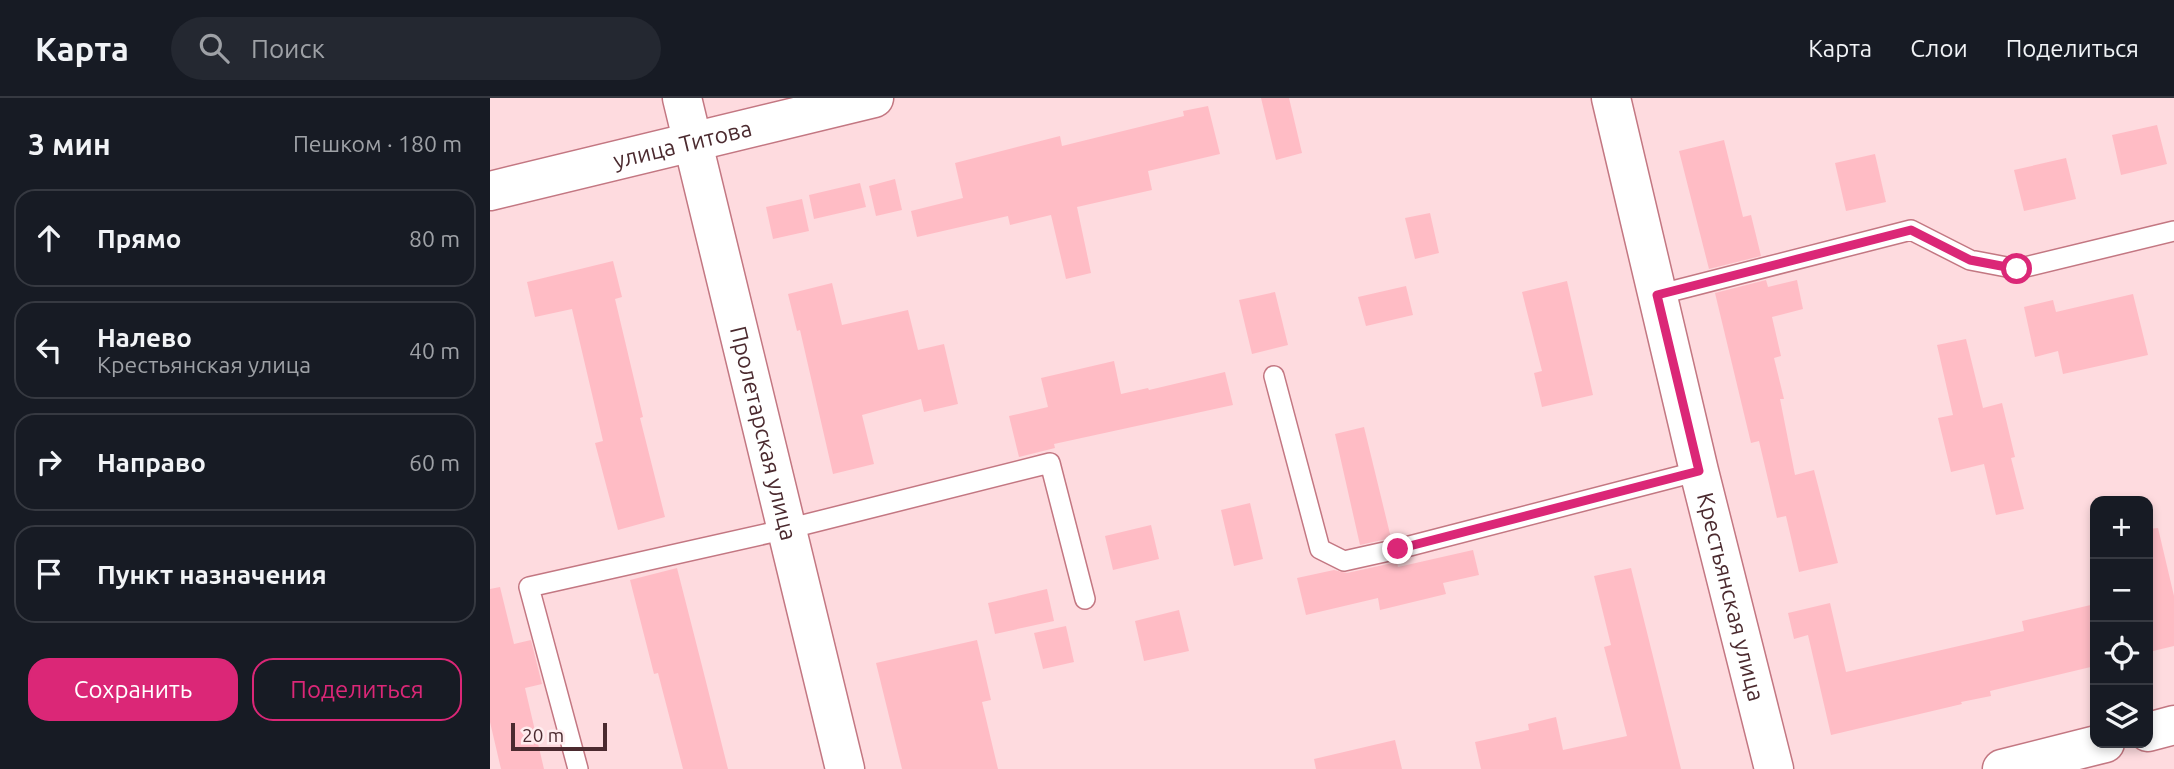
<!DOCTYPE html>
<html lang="ru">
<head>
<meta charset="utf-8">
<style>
	body { margin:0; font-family:Ubuntu,sans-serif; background:#242831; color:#f1f3f6 }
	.controls { position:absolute; right:21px; bottom:21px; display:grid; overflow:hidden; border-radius:14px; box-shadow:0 4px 10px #0003 }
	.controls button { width:63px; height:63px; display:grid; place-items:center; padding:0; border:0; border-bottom:2px solid #363941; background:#171b24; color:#f1f3f6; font:35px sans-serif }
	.scale { position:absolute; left:21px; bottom:18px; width:96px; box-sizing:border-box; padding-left:7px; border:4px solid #4b2a2f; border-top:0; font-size:19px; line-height:24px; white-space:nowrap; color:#4b2a2f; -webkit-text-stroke:5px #ffedef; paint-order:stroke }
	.stop { position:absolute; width:21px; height:21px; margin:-16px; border:5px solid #db2777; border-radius:50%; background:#fff }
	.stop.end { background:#db2777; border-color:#fff; box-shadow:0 2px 7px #0008 }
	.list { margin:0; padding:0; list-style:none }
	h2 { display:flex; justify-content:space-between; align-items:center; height:91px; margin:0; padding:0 28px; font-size:30px }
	h2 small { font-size:23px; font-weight:400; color:#9ea1a6 }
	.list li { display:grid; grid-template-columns:46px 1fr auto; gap:21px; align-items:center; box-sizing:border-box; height:98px; margin:0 14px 14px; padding:0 14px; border:2px solid #363941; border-radius:21px }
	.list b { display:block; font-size:26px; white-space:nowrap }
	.list p { margin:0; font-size:23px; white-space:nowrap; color:#9ea1a6 }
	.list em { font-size:23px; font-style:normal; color:#9ea1a6 }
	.actions { display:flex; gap:14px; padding:21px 28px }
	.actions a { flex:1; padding:16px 0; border:2px solid #db2777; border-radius:21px; text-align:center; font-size:24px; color:#db2777 }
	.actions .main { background:#db2777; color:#fff }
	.icon { flex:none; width:38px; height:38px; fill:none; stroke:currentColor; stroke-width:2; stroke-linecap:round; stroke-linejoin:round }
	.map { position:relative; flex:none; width:1684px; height:671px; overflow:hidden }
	header { display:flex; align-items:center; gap:42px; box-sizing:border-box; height:98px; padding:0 35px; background:#171b24; border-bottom:2px solid #363941 }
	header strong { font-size:33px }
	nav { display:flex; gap:38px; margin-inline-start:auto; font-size:24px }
	.search { width:490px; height:63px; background:#242831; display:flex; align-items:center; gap:18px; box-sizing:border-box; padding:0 24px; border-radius:38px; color:#9ea1a6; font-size:26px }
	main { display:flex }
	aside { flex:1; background:#171b24 }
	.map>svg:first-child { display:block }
	.building { fill:#ffbcc5 }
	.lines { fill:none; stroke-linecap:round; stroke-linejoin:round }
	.service-casing { stroke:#c37782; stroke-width:22 }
	.minor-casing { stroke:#c37782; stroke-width:41 }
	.tertiary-casing { stroke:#c37782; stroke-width:41 }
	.secondary-casing { stroke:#c37782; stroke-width:41 }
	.service { stroke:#fff; stroke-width:19 }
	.minor { stroke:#fff; stroke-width:38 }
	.tertiary { stroke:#fff; stroke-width:38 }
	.secondary { stroke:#fff; stroke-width:38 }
	.route { stroke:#db2777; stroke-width:9 }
	.labels { text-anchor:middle; stroke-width:7; stroke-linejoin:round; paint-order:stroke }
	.street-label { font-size:23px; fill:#4b2a2f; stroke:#ffedef }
</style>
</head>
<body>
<header>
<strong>Карта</strong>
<div class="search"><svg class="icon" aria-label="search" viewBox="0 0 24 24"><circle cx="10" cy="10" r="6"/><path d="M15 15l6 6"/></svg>Поиск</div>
<nav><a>Карта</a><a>Слои</a><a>Поделиться</a></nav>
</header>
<main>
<aside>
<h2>3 мин<small>Пешком · 180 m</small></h2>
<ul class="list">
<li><svg class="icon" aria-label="ahead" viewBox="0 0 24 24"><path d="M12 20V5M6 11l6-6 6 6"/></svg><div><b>Прямо</b></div><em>80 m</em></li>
<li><svg class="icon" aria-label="left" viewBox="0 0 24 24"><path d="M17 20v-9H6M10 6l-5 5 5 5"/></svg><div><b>Налево</b><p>Крестьянская улица</p></div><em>40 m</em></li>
<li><svg class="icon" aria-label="right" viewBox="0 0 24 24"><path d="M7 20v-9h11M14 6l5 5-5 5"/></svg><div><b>Направо</b></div><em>60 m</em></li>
<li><svg class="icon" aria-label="arrive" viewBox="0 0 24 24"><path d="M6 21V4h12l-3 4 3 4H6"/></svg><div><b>Пункт назначения</b></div></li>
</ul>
<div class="actions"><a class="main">Сохранить</a><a>Поделиться</a></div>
</aside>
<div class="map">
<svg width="1684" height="671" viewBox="0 0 1684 671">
	<rect width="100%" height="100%" fill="#fedbdf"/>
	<path class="building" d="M771 0H799L812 55 786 62Z
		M718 8 730 56 658 73 662 92 587 109 601 175 576 181 561 117 520 127 518 118 427 139 421 113 473 100 465 65 570 38 572 48 694 18 693 13Z
		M1667 27 1677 66 1631 77 1622 37Z
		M1234 42 1253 119 1261 117 1271 158 1219 171 1189 53Z
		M1385 56 1396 104 1356 113 1345 65Z
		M1576 60 1586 101 1534 113 1524 72Z
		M405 81 412 112 386 118 379 88Z
		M370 85 376 109 324 121 319 97Z
		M312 101 319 133 283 141 276 109Z
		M940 115 949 155 925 161 915 120Z
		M123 163 132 199 125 201 153 319 150 320 175 419 128 432 105 345 113 343 82 211 45 219 37 184Z
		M1276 182 1278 189 1307 182 1313 211 1282 219 1291 258 1284 260 1294 301H1290L1305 377 1324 372 1348 465 1309 474 1296 418 1287 420 1269 343 1261 345 1225 195Z
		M1077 183 1103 297 1052 309 1044 275 1052 273 1032 194Z
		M342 185 352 227 418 212 428 252 454 246 468 306 434 314 431 301 372 317 384 366 343 376 310 232 307 233 298 196Z
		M916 188 923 217 876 228 868 199Z
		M785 194 798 247 762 256 749 202Z
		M1643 196 1658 257 1573 276 1568 253 1545 259 1534 209 1563 202 1566 214Z
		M1476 241 1493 310 1512 305 1525 359 1521 360 1534 411 1506 417 1494 366 1461 374 1448 320 1463 317 1447 247Z
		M624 263 631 296 658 290 659 292 735 274 743 307 564 346 565 350 529 359 519 318 558 309 551 280Z
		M874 329 901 440 870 447 845 336Z
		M760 405 773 461 744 468 731 412Z
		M661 427 669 461 623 472 615 438Z
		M1668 430 1684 498V548L1663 553 1658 532V431Z
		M983 452 989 477 953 485 956 496 890 512 888 500 816 517 807 480 844 472 857 475 907 464 908 469Z
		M187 470 211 564 238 671H193L168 575 164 576 140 482Z
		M1141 470 1191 671H991L985 644 1039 632 1038 626 1066 619 1073 652 1137 638 1114 549 1121 547 1104 478Z
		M10 489 24 546 41 542 52 586 35 590 54 671H11L0 624V491Z
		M557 491 564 523 505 536 498 505Z
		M1340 505 1356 574 1534 533 1532 523 1605 506V568L1500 593 1501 598 1471 604 1472 606 1341 637 1318 537 1304 541 1298 515Z
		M689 512 699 553 654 563 645 523Z
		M576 528 584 564 553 571 544 535Z
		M487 542 501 602 492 604 508 671H412L386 565Z
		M905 642 912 671H826L824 661Z"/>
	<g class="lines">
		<defs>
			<path id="service" d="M1167 197 1421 132 1480 162 1527 171 1684 133
				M784 278 830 451 854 463 908 451 1209 373
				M88 671 39 489 297 431 560 365 595 501"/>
			<g id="minor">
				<path id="s1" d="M0 93 384 0"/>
				<path d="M1658 634 1684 627"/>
				<path d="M1512 671 1615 645"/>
			</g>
			<g id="tertiary">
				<path id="s2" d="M1121 0 1209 373 1284 671"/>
			</g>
			<g id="secondary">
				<path id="s3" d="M192 0 355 671"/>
			</g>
		</defs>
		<use href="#service" class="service-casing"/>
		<use href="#minor" class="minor-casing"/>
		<use href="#tertiary" class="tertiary-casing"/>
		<use href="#secondary" class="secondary-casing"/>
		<use href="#service" class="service"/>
		<use href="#minor" class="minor"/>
		<use href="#tertiary" class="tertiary"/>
		<use href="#secondary" class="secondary"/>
	</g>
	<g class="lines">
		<path class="route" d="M908 451 1209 373 1167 197 1421 132 1480 162 1527 171"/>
	</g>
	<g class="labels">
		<g class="street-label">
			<text dy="8" stroke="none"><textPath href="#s1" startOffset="198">улица Титова</textPath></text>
			<text dy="8" stroke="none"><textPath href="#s3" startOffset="345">Пролетарская улица</textPath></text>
			<text dy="8" stroke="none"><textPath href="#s2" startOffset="513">Крестьянская улица</textPath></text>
		</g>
	</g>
</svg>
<div class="controls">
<button>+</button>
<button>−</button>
<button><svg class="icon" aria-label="locate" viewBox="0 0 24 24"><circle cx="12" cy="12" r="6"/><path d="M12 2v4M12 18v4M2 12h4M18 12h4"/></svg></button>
<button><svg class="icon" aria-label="layers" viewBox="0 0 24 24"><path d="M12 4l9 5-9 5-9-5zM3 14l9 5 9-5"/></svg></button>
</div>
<div class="scale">20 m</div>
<div class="stop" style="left:1527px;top:171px"></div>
<div class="stop end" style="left:908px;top:451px"></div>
</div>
</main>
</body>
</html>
